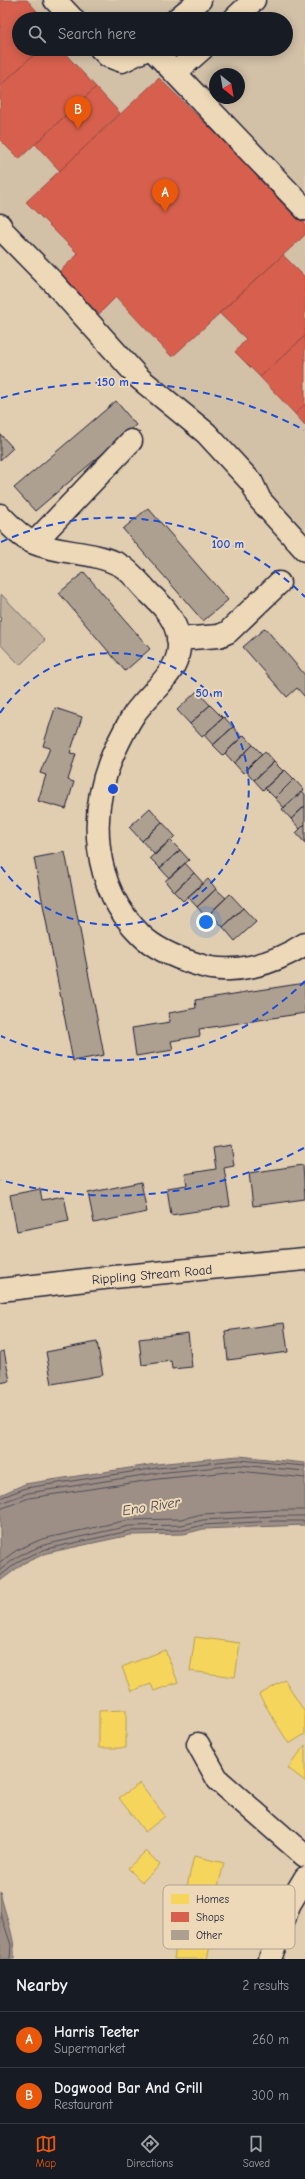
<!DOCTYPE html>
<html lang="en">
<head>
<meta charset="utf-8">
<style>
	body { margin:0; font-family:"Comic Neue",sans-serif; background:#242831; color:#f1f3f6 }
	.compass { position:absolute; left:209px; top:68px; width:36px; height:36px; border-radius:50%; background:#171b24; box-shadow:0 2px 10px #0003; rotate:149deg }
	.you { position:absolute; left:206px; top:922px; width:14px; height:14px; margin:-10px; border:3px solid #fff; border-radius:50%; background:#1a73e8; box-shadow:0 0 0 6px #1a73e833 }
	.badge { display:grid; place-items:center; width:26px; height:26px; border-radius:50%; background:#ea580c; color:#fff; font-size:13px; font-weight:700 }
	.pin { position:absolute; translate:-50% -33px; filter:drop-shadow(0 1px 2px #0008) }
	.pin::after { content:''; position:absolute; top:21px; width:14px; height:12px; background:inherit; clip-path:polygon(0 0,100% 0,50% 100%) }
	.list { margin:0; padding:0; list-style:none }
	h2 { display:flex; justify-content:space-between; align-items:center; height:52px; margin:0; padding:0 16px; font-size:17px }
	h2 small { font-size:13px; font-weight:400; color:#9ea1a6 }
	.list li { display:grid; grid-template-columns:26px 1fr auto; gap:12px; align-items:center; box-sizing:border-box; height:56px; padding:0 16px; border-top:1px solid #363941 }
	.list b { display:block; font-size:15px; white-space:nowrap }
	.list p { margin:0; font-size:13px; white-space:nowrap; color:#9ea1a6 }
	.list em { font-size:13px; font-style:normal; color:#9ea1a6 }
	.icon { flex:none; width:22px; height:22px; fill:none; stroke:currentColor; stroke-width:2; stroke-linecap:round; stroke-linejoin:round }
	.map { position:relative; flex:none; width:305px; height:1959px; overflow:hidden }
	.search { position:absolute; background:#171b24; box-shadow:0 2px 10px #0003; left:12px; right:12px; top:12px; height:44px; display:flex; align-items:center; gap:10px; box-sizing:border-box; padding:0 14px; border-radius:22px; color:#9ea1a6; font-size:15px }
	.sheet { height:164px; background:#171b24 }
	nav { display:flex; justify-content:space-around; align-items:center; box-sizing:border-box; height:56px; border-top:1px solid #363941; background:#171b24; font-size:11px; color:#9ea1a6 }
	nav a { display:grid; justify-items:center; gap:2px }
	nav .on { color:#ea580c }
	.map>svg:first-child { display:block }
	.built { fill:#d2c0a7; fill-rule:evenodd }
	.green { fill:#c1b19c; stroke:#726a6c }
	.water { fill:#9d8f86; stroke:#6c6368 }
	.homes { fill:#f6d55c; stroke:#b69f52 }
	.shops { fill:#d6604d; stroke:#a04d48 }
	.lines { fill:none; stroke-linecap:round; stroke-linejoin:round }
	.shore { stroke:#534e59; stroke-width:1 }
	.building { fill:#aea091; stroke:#22223b }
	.minor-casing { stroke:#22223b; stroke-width:25 }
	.minor { stroke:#edd8b7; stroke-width:22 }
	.ring { fill:none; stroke:#1d4ed8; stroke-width:2; stroke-dasharray:7 5 }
	.labels { text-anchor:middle; stroke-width:4; stroke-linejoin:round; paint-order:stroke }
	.street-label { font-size:13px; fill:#22223b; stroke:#edd8b7 }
	.water-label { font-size:14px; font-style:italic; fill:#474352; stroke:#edd8b7 }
	.key { fill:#edd8b7; stroke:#b0a192; stroke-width:1 }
	.key-label { font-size:11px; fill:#22223b }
	.centre { fill:#1d4ed8; stroke:#edd8b7; stroke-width:2 }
	.ring-label { font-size:12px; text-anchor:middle; font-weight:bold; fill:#1d4ed8; stroke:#edd8b7; stroke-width:4; stroke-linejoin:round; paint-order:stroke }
</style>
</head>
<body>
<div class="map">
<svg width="305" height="1959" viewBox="0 0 305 1959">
	<rect width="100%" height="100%" fill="#e1cdb0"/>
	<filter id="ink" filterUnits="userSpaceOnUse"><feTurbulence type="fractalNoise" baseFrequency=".025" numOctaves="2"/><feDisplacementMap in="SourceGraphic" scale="8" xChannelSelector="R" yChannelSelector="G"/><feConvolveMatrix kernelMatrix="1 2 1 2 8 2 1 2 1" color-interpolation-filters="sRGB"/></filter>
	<g filter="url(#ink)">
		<path class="built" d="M0 0H305V549L0 228ZM19 19H286V49H19ZM215 74H239V98H215Z"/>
		<path class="green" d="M1 594 45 640 20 665 0 644Z"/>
		<path class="water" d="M239 1456 305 1463V1525L203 1529 184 1534 130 1535 47 1553 24 1563 0 1581V1495L25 1484 156 1464Z
			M0 1891C4 1914 16 1936 14 1959H0Z"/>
		<path class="homes" d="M195 1637 240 1643 235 1677 190 1671Z
			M165 1650 178 1682 154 1691 151 1684 131 1691 122 1667Z
			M285 1680 305 1713V1734L289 1744 259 1695Z
			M126 1710V1748H99V1711Z
			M305 1745V1781L288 1768Z
			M140 1783 165 1816 145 1832 119 1798Z
			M146 1851 160 1865 142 1882 128 1868Z
			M194 1856 224 1863 213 1906 184 1899Z
			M177 1940 210 1946 207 1959H174Z"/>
		<path class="shops" d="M0 0H27L44 19H19V49H40L0 86Z
			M40 49H61L96 87 19 159 0 140V86Z
			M159 78 305 221V235L172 357 116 297 99 314 59 272 78 254 26 202Z
			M96 87 120 113 60 171 35 144Z
			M283 255 305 277V336L260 377 235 352 246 339 219 313Z
			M305 336V404L295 414 260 377Z
			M305 404V425L295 414Z"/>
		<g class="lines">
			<path class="shore" d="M0 1498 26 1488 157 1468 239 1460 305 1466
				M0 1503 28 1493 157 1473 239 1465 305 1471
				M0 1509 29 1498 158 1479 239 1471 305 1478
				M0 1562 17 1550 42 1539 128 1520 181 1519 202 1514 275 1510H305
				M0 1570 20 1555 44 1545 129 1526 182 1525 203 1520 275 1516H305
				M0 1576 22 1559 46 1549 129 1531 183 1530 203 1525 275 1521H305
				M0 1912 11 1945 10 1959"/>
		</g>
		<path class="building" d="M116 401 136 425 35 511 14 488Z
			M0 434 13 448 0 460Z
			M148 508 228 600 203 621 123 529Z
			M84 572 150 649 125 671 59 593Z
			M265 628 305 675V697L297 688 287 697 243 647Z
			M197 691 210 705 190 724 177 710Z
			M210 705 223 718 202 737 190 724Z
			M55 708 82 717 70 753 76 754 68 780 74 782 66 809 38 801 46 775 40 773 50 748 43 746Z
			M224 717 233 727 213 745 204 735Z
			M233 727 242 737 223 755 213 745Z
			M244 735 253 745 234 763 225 753Z
			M253 745 262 754 243 773 234 763Z
			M265 752 274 762 254 780 245 770Z
			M274 762 283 771 263 790 254 780Z
			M285 770 294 779 275 798 265 788Z
			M294 779 304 790 284 808 275 798Z
			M302 791 305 794V806L291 819 282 809Z
			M305 806V824L300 829 291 819Z
			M150 808 162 822 142 841 129 827Z
			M162 822 175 836 155 855 142 841Z
			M305 824V843L296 833Z
			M170 840 180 850 160 868 150 858Z
			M180 850 189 860 169 878 160 868Z
			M65 852 104 1055 73 1061 34 858Z
			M185 863 194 873 174 892 165 881Z
			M194 873 203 883 183 901 174 892Z
			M208 879 216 889 197 907 188 897Z
			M216 889 226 898 206 917 197 907Z
			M230 894 243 908 223 927 210 913Z
			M243 908 256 922 235 941 223 927Z
			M305 983V1013L199 1029 200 1036 171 1041 173 1050 136 1056 132 1028 170 1022 169 1013 196 1008 195 1000Z
			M231 1145 234 1166 224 1168 230 1206 171 1215 167 1188 187 1185 185 1174 216 1169 213 1148Z
			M303 1165 305 1199 253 1206 249 1173Z
			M141 1182 147 1212 94 1223 88 1193Z
			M40 1189 42 1200 64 1196 69 1221 17 1231 10 1195Z
			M284 1323 288 1352 228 1360 225 1331Z
			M188 1333 192 1367 172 1369 171 1361 142 1365 139 1339Z
			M97 1342 103 1375 52 1384 46 1352Z
			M4 1351 10 1381 0 1383V1352Z"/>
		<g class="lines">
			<defs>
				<path id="minor" d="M55 0 73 19
					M177 19 200 0
					M234 19 254 0
					M101 49 108 56 122 61 147 49
					M152 49 305 209
					M175 73 202 49
					M0 225 2 230 52 281 139 378 206 433 252 483 260 500 305 550
					M0 515C10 525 20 537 34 543 61 554 93 551 120 565 131 571 141 585 149 593 161 604 173 616 177 632 188 667 153 688 135 713 127 725 120 739 114 752 87 813 92 887 141 935 155 949 177 958 196 964 232 977 274 964 305 944
					M34 543 131 441
					M178 639 219 636 228 632 279 583
					M0 1290 103 1278 305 1259
					M198 1744 218 1780 305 1856
					M270 1959 289 1905 305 1878"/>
			</defs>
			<use href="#minor" class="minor-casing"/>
			<use href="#minor" class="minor"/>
		</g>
	</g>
	<g class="ring">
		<path d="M0 713A136 136 0 1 1 0 865"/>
		<path d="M305 981A271 271 0 0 1 1 1036M1 542A271 271 0 0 1 305 597"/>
		<path d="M304 1148A407 407 0 0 1 1 1180M1 398A407 407 0 0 1 304 430"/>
	</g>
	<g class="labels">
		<g class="street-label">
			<text transform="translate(152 1274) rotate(-5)" y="5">Rippling Stream Road</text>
		</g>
		<g class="water-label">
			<text transform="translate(151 1506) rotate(-9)" y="5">Eno River</text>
		</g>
	</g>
	<rect x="163" y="1885" width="132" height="64" rx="6" class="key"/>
	<rect x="171" y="1894" width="18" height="10" fill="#f6d55c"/>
	<rect x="171" y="1912" width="18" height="10" fill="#d6604d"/>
	<rect x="171" y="1930" width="18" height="10" fill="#aea091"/>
	<g class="key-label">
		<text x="196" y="1903">Homes</text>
		<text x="196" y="1921">Shops</text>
		<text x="196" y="1939">Other</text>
	</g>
	<circle cx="113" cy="789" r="6" class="centre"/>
	<g class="ring-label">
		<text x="113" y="386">150 m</text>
		<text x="228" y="548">100 m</text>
		<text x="209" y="697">50 m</text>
	</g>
</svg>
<svg class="compass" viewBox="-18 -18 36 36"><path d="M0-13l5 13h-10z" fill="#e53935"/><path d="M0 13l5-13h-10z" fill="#9ea1a6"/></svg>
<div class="you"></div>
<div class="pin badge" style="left:165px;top:212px">A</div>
<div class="pin badge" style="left:78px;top:129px">B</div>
<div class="search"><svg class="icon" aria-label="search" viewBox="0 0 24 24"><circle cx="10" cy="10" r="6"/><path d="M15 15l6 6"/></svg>Search here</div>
</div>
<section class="sheet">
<h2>Nearby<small>2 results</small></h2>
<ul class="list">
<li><span class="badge">A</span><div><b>Harris Teeter</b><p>Supermarket</p></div><em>260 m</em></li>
<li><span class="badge">B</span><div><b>Dogwood Bar And Grill</b><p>Restaurant</p></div><em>300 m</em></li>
</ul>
</section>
<nav>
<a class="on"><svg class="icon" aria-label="map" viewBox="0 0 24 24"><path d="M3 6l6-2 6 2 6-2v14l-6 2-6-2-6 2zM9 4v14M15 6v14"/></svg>Map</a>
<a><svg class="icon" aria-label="directions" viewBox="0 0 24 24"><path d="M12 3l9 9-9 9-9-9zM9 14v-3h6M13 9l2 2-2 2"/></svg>Directions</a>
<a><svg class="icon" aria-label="saved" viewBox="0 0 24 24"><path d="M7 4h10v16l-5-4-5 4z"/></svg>Saved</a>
</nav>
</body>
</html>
